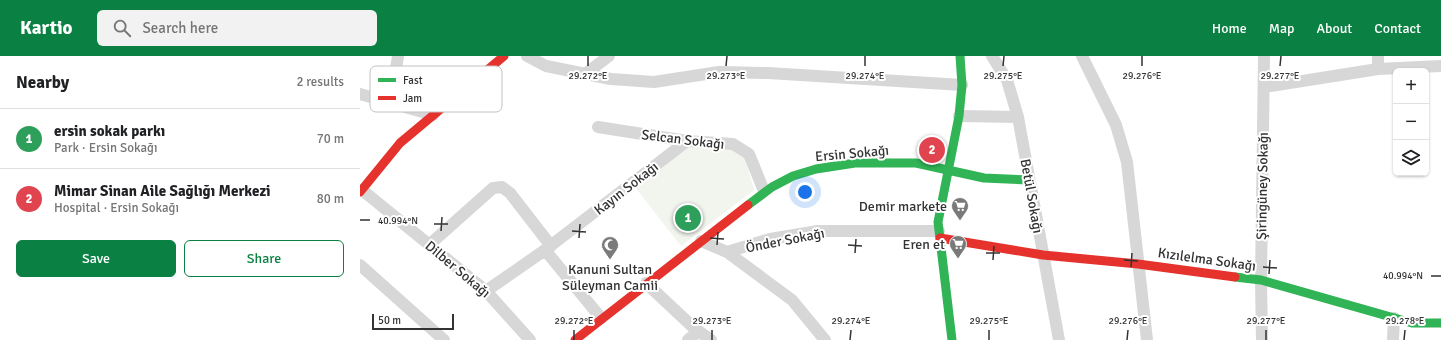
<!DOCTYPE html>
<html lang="en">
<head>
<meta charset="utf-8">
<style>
	body { margin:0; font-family:Signika,sans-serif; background:#f2f2f2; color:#202124 }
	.controls { position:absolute; right:12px; top:12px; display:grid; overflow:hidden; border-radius:6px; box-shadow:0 1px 3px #0004 }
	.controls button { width:36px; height:36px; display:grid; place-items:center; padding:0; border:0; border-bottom:1px solid #e0e0e0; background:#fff; color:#202124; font:20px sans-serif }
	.scale { position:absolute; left:12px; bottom:10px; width:82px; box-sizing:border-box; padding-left:4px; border:2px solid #333; border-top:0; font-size:11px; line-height:14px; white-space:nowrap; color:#333; -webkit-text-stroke:3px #fff; paint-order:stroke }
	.you { position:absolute; left:445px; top:136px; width:14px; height:14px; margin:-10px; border:3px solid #fff; border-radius:50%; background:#1a73e8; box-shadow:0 0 0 6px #1a73e833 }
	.badge { display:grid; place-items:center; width:26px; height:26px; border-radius:50%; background:#0b8043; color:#fff; font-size:13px; font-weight:700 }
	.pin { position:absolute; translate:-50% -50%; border:2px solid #fff; box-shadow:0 1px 4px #0006 }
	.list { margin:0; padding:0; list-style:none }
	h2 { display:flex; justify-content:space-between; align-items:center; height:52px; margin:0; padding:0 16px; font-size:17px }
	h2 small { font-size:13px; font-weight:400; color:#757577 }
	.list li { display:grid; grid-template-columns:26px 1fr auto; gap:12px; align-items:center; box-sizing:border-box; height:60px; padding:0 16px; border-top:1px solid #e0e0e0 }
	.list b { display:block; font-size:15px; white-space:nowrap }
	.list p { margin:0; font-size:13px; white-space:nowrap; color:#757577 }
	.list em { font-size:13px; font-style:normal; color:#757577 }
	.actions { display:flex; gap:8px; padding:12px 16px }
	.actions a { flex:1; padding:9px 0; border:1px solid #0b8043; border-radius:6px; text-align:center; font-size:14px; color:#0b8043 }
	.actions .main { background:#0b8043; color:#fff }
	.icon { flex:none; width:22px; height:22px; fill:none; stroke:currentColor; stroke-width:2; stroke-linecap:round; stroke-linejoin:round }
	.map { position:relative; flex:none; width:1081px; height:284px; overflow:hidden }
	header { display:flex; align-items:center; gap:24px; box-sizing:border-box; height:56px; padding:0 20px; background:#0b8043; color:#fff }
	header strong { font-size:19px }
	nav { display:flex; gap:22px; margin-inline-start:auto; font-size:14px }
	.search { width:280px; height:36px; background:#f2f2f2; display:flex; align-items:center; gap:10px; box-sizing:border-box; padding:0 14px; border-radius:6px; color:#757577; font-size:15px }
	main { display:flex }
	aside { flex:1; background:#fff }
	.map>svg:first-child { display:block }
	.green { fill:#f1f5ed }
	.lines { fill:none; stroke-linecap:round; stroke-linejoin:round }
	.street { stroke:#d7d7d7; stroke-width:12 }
	.fast { stroke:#30b455; stroke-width:9 }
	.jam { stroke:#e5322d; stroke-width:9 }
	.ticks { fill:none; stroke:#333; stroke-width:1.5 }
	.labels { text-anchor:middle; stroke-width:4; stroke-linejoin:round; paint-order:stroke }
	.street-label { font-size:14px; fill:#333; stroke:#fff }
	.poi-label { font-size:14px; fill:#333; stroke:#fff; text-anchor:end }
	.key { fill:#fff; stroke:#c2c2c2; stroke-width:1 }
	.key-label { font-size:11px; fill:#333 }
	.ticks-label { font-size:10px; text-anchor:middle; fill:#333; stroke:#fff; stroke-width:4; stroke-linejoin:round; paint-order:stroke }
</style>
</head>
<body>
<header>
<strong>Kartio</strong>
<div class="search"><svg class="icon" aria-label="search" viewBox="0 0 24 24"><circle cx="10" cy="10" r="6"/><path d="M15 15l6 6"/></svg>Search here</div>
<nav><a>Home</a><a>Map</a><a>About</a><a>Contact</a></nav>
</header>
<main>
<aside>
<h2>Nearby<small>2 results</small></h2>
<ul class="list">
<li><span class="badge" style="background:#2e9e5b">1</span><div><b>ersin sokak parkı</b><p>Park · Ersin Sokağı</p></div><em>70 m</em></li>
<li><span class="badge" style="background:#e0444e">2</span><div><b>Mimar Sinan Aile Sağlığı Merkezi</b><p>Hospital · Ersin Sokağı</p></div><em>80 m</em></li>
</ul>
<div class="actions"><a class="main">Save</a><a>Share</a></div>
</aside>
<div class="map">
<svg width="1081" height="284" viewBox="0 0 1081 284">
	<rect width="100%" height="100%" fill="#fff"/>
	<path class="green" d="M330 89 373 93 385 102 394 134 321 190 275 131Z"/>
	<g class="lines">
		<path class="street" d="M167 0 186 10 251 23 294 26 359 16 408 17 602 29
			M632 0 647 24 658 61 699 284
			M722 0 756 69 767 106 787 284
			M1018 13 1081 10
			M225 18 249 0
			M904 31 1018 13V0
			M0 38 73 59
			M31 46 38 0
			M599 60 658 61
			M238 71 327 85 373 88 389 98 404 135
			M2 134 126 235 170 284
			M341 185 367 196 432 244 465 284
			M69 189 133 132 142 131 150 137 191 190
			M185 194 241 262
			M367 196 410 183 458 175H579
			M0 209 84 284
			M286 227 334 272 351 284
			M126 235 185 194 327 85
			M328 284 339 275
			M902 284 901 224 904 0
			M1033 284 1034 262"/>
		<path class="fast" d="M388 149 412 131 433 120 456 113 495 107H556L624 122 669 124
			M875 221 901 224 1052 267H1081
			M592 284 578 166 599 60 602 29 600 0"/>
		<path class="jam" d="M0 136 40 87 144 0
			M580 182 683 199 778 208 875 221
			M215 284 388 149"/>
	</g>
	<path class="ticks" d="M228 10V0M366 10 367 0M505 10V0M643 10 644 0M782 10V0M920 10 921 0M0 164H10M74 168H88M81 175 82 161M212 175 226 176M219 182 220 168M350 182 364 183M357 189 358 176M488 189 502 190M495 197 496 183M626 197H640M633 204 634 190M764 204 778 205M771 211 772 197M903 211 917 212M909 218 910 204M1071 220H1081M214 284V274M352 284V274M490 284 491 274M629 284V274M767 284 768 274M906 284V274M1044 284 1045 274"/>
	<defs>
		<symbol id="supermarket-pin" viewBox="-11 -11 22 30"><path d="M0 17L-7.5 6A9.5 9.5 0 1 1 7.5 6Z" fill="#7a7a7a" stroke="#fff"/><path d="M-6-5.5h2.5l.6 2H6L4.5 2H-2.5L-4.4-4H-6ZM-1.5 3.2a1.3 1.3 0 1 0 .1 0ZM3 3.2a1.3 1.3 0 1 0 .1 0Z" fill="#fff"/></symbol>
		<symbol id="mosque-pin" viewBox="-11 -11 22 30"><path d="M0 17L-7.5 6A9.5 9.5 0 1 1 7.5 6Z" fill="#7a7a7a" stroke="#fff"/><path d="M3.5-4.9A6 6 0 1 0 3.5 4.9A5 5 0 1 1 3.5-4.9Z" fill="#fff"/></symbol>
	</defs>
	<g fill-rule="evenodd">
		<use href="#supermarket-pin" x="590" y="140" width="20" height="27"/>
		<use href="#supermarket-pin" x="588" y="178" width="20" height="27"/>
		<use href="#mosque-pin" x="240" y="179" width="20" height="27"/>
	</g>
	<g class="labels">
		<g class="street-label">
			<text transform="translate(323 83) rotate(7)" y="5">Selcan Sokağı</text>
			<text transform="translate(492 97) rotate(-5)" y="5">Ersin Sokağı</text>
			<text transform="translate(902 130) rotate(-89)" y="5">Şiringüney Sokağı</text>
			<text transform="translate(266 132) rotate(-38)" y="5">Kayın Sokağı</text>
			<text transform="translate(672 140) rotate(80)" y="5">Betül Sokağı</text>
			<text transform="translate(425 184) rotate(-11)" y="5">Önder Sokağı</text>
			<text transform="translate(847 203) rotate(8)" y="5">Kızılelma Sokağı</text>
			<text transform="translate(98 213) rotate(40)" y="5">Dilber Sokağı</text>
		</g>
		<g class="poi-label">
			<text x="587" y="155">Demir markete</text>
			<text x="585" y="193">Eren et</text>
			<text x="250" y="218" text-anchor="middle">Kanuni Sultan<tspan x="250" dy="16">Süleyman Camii</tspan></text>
		</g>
	</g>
	<rect x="10" y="10" width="132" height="46" rx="6" class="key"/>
	<rect x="18" y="22" width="18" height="4" fill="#30b455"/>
	<rect x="18" y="40" width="18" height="4" fill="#e5322d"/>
	<g class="key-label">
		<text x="43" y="28">Fast</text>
		<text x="43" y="46">Jam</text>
	</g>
	<g class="ticks-label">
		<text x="228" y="23">29.272°E</text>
		<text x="366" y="23">29.273°E</text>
		<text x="505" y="23">29.274°E</text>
		<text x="643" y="23">29.275°E</text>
		<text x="782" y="23">29.276°E</text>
		<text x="920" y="23">29.277°E</text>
		<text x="38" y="168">40.994°N</text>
		<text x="1043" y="223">40.994°N</text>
		<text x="214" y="268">29.272°E</text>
		<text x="352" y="268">29.273°E</text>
		<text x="491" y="268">29.274°E</text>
		<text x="629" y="268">29.275°E</text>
		<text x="768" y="268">29.276°E</text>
		<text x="906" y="268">29.277°E</text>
		<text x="1045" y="268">29.278°E</text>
	</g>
</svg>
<div class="controls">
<button>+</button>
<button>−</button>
<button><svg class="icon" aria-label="layers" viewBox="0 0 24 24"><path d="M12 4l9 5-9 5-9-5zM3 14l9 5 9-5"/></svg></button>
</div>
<div class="scale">50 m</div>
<div class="you"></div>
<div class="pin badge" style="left:328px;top:162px;background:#2e9e5b">1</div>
<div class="pin badge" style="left:572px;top:94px;background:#e0444e">2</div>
</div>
</main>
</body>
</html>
